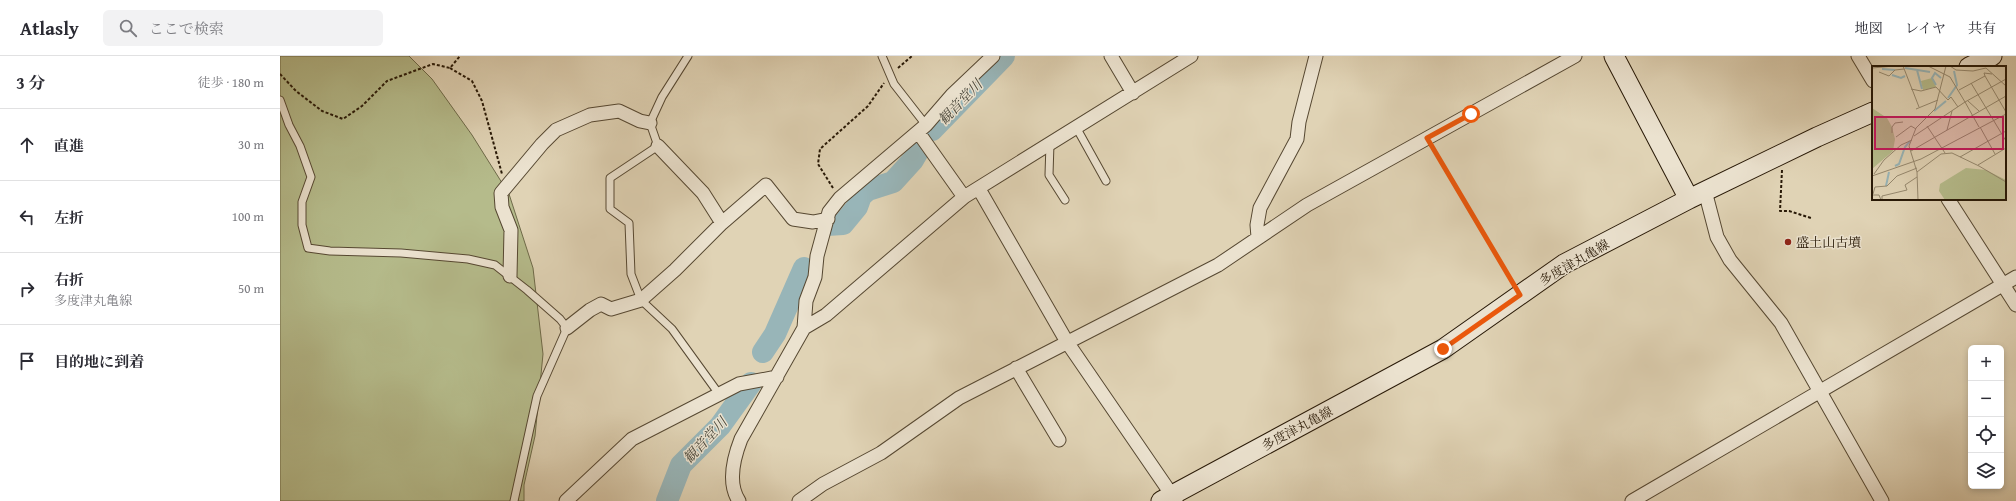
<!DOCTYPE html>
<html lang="ja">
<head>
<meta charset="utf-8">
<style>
	body { margin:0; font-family:"Gentium Book Plus","Noto Serif JP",serif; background:#f2f2f3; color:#2b2b33 }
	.controls { position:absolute; right:12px; bottom:12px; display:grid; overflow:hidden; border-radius:6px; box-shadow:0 2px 6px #0003 }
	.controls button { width:36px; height:36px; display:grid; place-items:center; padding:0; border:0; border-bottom:1px solid #e1e1e2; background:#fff; color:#2b2b33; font:20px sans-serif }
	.stop { position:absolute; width:12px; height:12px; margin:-9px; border:3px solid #ea580c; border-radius:50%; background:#fff }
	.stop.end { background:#ea580c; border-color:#fff; box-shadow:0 1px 4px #0008 }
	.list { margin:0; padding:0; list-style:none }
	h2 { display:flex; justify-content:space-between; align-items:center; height:52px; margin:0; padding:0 16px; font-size:17px }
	h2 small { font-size:13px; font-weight:400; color:#7c7c81 }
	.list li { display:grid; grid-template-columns:26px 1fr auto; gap:12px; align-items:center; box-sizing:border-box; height:72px; padding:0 16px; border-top:1px solid #e1e1e2 }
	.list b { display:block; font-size:15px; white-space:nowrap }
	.list p { margin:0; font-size:13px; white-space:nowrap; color:#7c7c81 }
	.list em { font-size:13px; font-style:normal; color:#7c7c81 }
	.icon { flex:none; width:22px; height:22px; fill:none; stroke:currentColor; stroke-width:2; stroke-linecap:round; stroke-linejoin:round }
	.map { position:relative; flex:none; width:1736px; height:445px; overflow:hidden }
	header { display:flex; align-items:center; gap:24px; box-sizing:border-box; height:56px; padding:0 20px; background:#fff; border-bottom:1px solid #e1e1e2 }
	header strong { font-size:19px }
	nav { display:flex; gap:22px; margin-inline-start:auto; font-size:14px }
	.search { width:280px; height:36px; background:#f2f2f3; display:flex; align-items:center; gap:10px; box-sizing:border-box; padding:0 14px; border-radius:6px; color:#7c7c81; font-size:15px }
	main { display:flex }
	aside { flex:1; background:#fff }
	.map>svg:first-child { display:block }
	.green { fill:#b5bb8b; stroke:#6e6a49 }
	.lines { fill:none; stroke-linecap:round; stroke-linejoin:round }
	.river { stroke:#98b5b8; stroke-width:22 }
	.lane-casing { stroke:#564832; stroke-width:9 }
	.street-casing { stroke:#564832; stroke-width:15 }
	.secondary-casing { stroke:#281907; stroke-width:21 }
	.path { stroke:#281907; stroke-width:2; stroke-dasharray:3 2; stroke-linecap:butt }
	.lane { stroke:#ebe2cf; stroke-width:7 }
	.street { stroke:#ebe2cf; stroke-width:13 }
	.secondary { stroke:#ebe2cf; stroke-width:19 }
	.route { stroke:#ea580c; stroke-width:5 }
	.poi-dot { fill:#8f2418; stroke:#ebe2cf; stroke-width:1.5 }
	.labels { text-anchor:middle; stroke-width:3; stroke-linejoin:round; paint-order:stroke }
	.poi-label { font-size:13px; fill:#281907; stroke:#ebe2cf; text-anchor:start }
	.street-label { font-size:13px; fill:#281907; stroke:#ebe2cf }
	.water-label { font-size:14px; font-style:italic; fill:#4a483c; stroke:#ebe2cf }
	.inset-river { fill:none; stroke:#98b5b8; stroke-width:2 }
	.inset-road { fill:none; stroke:#96896f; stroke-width:1 }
	.view { fill:#c2185b; fill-opacity:0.15; stroke:#c2185b; stroke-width:2 }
	.inset-edge { fill:none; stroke:#281907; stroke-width:2 }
</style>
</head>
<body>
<header>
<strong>Atlasly</strong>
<div class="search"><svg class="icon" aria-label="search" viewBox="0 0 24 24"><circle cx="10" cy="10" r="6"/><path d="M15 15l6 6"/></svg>ここで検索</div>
<nav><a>地図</a><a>レイヤ</a><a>共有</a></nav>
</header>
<main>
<aside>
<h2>3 分<small>徒歩 · 180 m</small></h2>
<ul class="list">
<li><svg class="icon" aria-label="ahead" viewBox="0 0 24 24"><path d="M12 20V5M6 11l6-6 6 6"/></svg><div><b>直進</b></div><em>30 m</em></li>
<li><svg class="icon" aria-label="left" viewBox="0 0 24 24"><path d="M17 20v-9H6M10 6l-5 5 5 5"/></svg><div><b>左折</b></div><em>100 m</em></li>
<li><svg class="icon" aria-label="right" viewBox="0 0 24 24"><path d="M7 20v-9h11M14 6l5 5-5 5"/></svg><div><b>右折</b><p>多度津丸亀線</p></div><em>50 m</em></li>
<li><svg class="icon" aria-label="arrive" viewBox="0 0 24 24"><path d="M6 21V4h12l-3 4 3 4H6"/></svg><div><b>目的地に到着</b></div></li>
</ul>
</aside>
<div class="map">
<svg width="1736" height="445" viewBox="0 0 1736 445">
	<rect width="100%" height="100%" fill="#e0d3b5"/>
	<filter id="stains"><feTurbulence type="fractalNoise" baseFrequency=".005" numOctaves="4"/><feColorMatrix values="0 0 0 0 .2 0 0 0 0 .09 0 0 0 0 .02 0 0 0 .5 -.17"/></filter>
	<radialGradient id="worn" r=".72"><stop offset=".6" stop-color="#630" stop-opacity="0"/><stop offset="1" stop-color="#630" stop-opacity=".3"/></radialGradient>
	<path class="green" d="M0 0H129L152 23 192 79 229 138 253 212 263 298 255 380 244 429V445H0Z"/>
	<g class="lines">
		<path class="river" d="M652 74 724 0
			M547 169 563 168 577 151 581 140 588 134 613 126 633 104 640 92
			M483 296 495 278 524 212
			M387 445 401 409 440 370 471 327"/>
		<defs>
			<path id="lane" d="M408 0 382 41 370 67 378 90 330 122V153L349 167 351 218 361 244 392 273 439 338
				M602 0 614 28 646 69
				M0 44 9 69 20 90 31 121 22 146V169L28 192 50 195 121 197 188 203 215 209 247 234 280 263 287 272 257 340 234 445
				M796 71 826 125
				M770 87 769 119 785 144"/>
			<path id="street" d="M831 0 853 37
				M1578 0 1593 25
				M638 76 684 141
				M378 90 423 137 442 167
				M699 133 787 286 896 445
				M1425 135 1437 181 1450 204 1501 267 1602 445
				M1668 143 1736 249
				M978 181 977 169 980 152 1017 83 1019 66 1036 0
				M230 220 231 174 222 151 221 137 262 88 276 74 310 59 339 55 360 65 370 67
				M287 272 310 254 321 248 331 253 361 244 395 214 442 167 486 129 513 163 533 166 548 163
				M524 272 546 259 684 141 911 0
				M736 312 779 384
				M286 445 352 383 459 328 497 321
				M459 445C447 427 454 401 461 383L524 272 526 245 535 221 537 200 549 156 560 142 646 69 672 39 713 0
				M519 445 543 428 601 397 679 342 938 209 1027 149 1295 0
				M1352 445 1736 221"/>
			<path id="secondary" d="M1334 0 1409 143
				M1689 11 1712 0
				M881 445 1163 293 1284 208 1409 143 1537 81 1593 56"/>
		</defs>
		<use href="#lane" class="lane-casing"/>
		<use href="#street" class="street-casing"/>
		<use href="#secondary" class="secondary-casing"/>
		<path class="path" d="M170 12 192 25 202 45 222 118
			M618 12 632 0
			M0 18 16 35 42 55 63 63 82 50 107 25 153 8 170 12 180 0
			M1152 92 1232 226
			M1502 114 1500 155H1509L1531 162
			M553 132 538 108 540 93 588 50 604 27"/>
		<use href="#lane" class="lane"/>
		<use href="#street" class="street"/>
		<use href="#secondary" class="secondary"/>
	</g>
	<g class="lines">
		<path class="route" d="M1163 293 1240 239 1147 82 1191 58"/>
	</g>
	<circle class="poi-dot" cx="1508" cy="186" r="4"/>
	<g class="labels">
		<g class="poi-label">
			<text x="1516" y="191">盛土山古墳</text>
		</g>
		<g class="street-label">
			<text transform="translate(1294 206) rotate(-30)" y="5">多度津丸亀線</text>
			<text transform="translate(1017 372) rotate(-28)" y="5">多度津丸亀線</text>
		</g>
		<g class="water-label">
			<text transform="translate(680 46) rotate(-46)" y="5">観音堂川</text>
			<text transform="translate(425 384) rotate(-47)" y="5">観音堂川</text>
		</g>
	</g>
	<g transform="translate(1592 10)">
		<rect width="134" height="134" fill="#e0d3b5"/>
		<path d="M60 12 64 21 51 24 49 15ZM0 42 15 52 20 61 23 73 21 85 0 103ZM94 102 114 104 134 114V134H73L67 125 68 118Z" fill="#b5bb8b"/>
		<path class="inset-river" d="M33 2 58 6M10 3 23 4M45 4 50 23M20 9 29 12 33 10M64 19 60 12 63 7 69 12M76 32 85 19 82 5M62 45 74 35M23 100 27 98 33 81 38 75M14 120 17 106"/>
		<path class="inset-road" d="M31 0 47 41M78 0 84 4 101 5 114 2 134 20M0 2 22 0M7 6 17 10 23 4 32 3M113 10 134 46M99 17 134 75M39 23 49 25 64 21 76 34 79 31 86 41M87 24 113 10 112 7 120 8M96 35 107 45M44 43 66 34M55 60 73 87M107 61 93 36 134 13M108 61 123 88M75 64 80 45M20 67V61L23 57 31 56M42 70 93 36 78 11 56 0M24 71 39 60 44 63M39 85 134 30M88 91 134 65M106 99 134 82M45 106 69 88 80 87 107 100 134 116M2 108 12 94 29 79 40 74M0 110 49 93 134 48M1 128 3 121 15 120 25 110 45 102M0 129H7L9 134M10 134V130L35 124 33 119 45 111M46 134 45 106 37 80 44 62 63 43 74 0"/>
		<path class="view" d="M3 51H131V83H3Z"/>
		<rect width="134" height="134" class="inset-edge"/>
	</g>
	<rect width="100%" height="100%" filter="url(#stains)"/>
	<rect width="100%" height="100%" fill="url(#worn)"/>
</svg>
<div class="controls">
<button>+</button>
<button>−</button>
<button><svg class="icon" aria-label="locate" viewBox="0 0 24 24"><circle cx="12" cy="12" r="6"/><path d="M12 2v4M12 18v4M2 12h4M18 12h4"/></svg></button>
<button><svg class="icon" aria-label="layers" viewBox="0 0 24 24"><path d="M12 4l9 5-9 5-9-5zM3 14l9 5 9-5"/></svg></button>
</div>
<div class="stop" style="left:1191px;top:58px"></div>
<div class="stop end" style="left:1163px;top:293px"></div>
</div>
</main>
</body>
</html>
